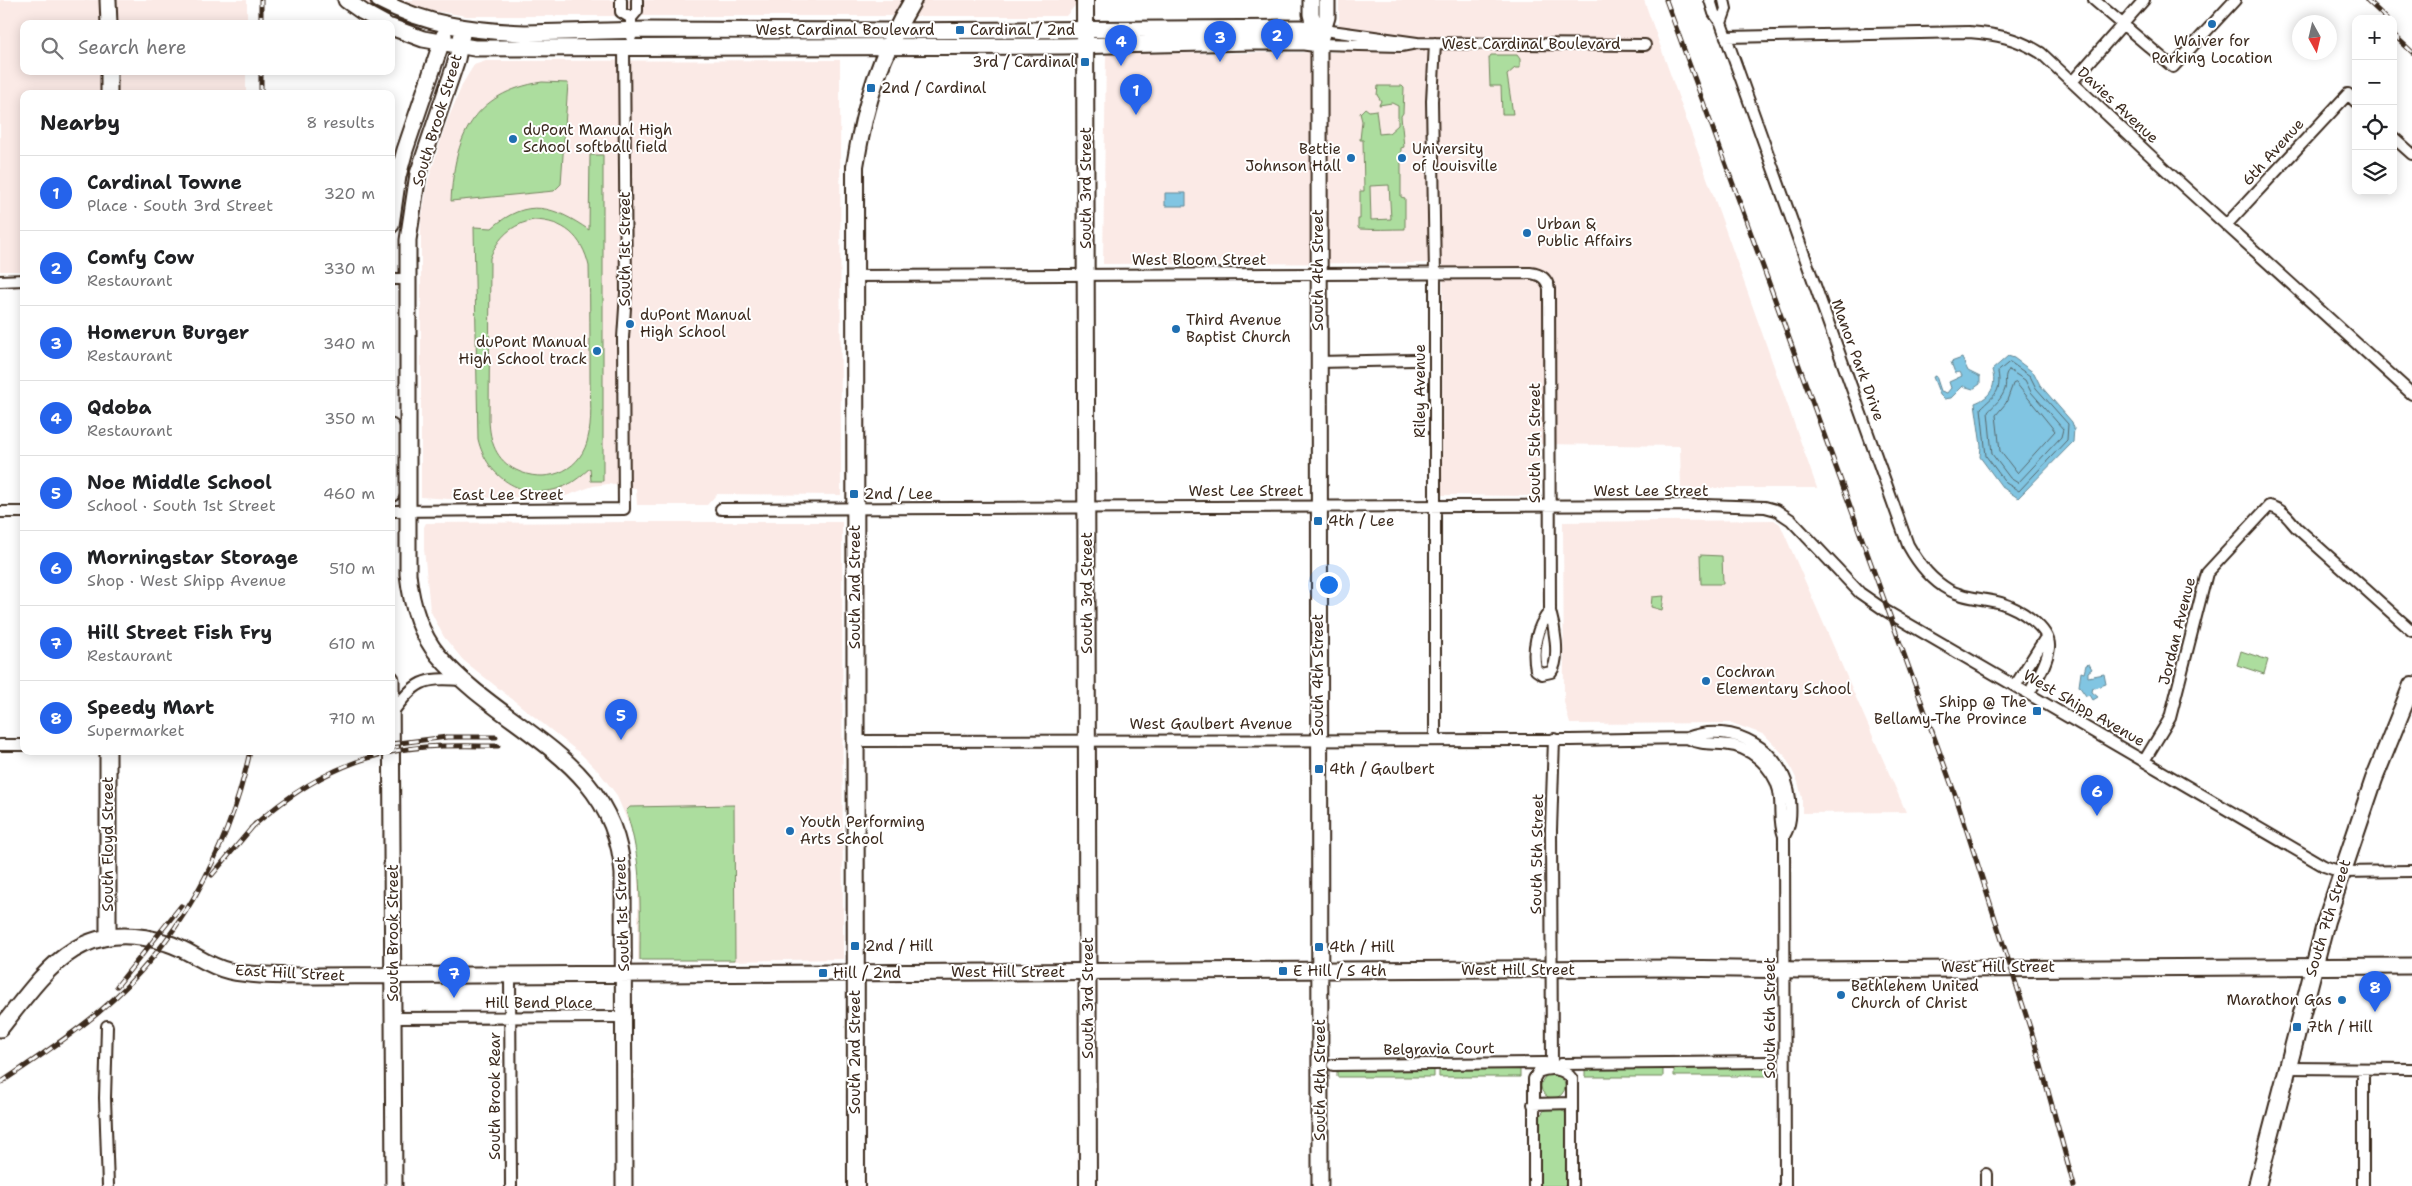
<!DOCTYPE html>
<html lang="en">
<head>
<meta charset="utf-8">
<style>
	body { margin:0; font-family:"Shantell Sans",sans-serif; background:#f6f6f6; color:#202124 }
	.controls { position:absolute; right:15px; top:15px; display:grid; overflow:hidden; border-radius:10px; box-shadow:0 2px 12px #0003 }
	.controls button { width:45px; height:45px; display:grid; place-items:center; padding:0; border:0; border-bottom:1px solid #e0e0e0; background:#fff; color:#202124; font:25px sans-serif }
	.compass { position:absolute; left:2292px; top:15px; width:45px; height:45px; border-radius:50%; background:#fff; box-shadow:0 2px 12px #0003; rotate:172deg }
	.you { position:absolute; left:1328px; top:584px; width:18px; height:18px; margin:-12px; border:4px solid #fff; border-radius:50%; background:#1a73e8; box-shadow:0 0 0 8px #1a73e833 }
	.badge { display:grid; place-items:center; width:32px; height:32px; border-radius:50%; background:#2563eb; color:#fff; font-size:16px; font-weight:700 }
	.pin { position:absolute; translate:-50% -41px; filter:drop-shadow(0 1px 2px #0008) }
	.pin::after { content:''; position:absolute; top:26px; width:18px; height:15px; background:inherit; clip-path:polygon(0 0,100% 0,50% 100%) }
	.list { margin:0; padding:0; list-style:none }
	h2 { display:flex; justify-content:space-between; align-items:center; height:65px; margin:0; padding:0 20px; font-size:21px }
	h2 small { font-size:16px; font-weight:400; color:#757577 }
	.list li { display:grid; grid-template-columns:32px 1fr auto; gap:15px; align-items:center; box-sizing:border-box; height:75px; padding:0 20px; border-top:1px solid #e0e0e0 }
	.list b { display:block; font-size:19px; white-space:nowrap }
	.list p { margin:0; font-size:16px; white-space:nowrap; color:#757577 }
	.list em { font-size:16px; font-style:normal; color:#757577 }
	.icon { flex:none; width:28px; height:28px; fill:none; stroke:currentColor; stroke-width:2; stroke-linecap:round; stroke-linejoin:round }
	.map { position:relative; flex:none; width:2412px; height:1186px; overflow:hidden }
	.search { position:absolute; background:#fff; box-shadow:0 2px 12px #0003; left:20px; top:20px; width:375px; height:55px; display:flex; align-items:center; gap:12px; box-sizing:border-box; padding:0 18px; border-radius:10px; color:#757577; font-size:19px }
	.panel { position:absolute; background:#fff; box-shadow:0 2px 12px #0003; left:20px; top:90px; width:375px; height:665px; border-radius:10px }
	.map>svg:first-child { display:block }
	.built { fill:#fbeae6 }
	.green { fill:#acdd9e; stroke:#74845e; fill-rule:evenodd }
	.water { fill:#81c5e2; stroke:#658794 }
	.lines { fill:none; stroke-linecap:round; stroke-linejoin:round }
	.shore { stroke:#57686c; stroke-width:1 }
	.street-casing { stroke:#3b2a1e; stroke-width:14 }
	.secondary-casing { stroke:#3b2a1e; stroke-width:19 }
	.primary-casing { stroke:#3b2a1e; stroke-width:20 }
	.street { stroke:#fff; stroke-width:10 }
	.secondary { stroke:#fff; stroke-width:15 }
	.primary { stroke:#fff; stroke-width:16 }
	.rail-casing { stroke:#3b2a1e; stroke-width:5 }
	.rail { stroke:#fff; stroke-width:3; stroke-dasharray:9; stroke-linecap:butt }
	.poi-dot { fill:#1f6fb2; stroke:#fff; stroke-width:2 }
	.labels { text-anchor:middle; stroke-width:4; stroke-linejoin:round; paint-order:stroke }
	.street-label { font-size:15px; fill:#3b2a1e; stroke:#fff }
	.poi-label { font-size:15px; fill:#3b2a1e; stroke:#fff; text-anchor:start }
</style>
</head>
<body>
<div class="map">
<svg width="2412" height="1186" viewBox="0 0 2412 1186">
	<rect width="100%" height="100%" fill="#fff"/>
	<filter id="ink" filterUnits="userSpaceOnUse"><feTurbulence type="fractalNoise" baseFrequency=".02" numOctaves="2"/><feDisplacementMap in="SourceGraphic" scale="10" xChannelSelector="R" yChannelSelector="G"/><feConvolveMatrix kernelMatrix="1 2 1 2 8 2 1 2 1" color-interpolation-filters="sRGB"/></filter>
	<g filter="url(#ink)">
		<path class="built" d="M0 0H247V24H24V71H246V94H24V271H0Z
			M362 0H1080L1066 16H467L434 11V32L372 8Z
			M1339 0H1644L1817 488H1681L1680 446 1540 444 1539 496 1442 495 1443 263 1103 264 1106 54 1339 52Z
			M840 60 841 495 717 494 707 505H637L636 488 608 484 593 486 566 496 449 499 421 497V222L428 181 446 124 463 83 474 65 486 61Z
			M1774 520 1780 524 1906 812 1802 813V798L1798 782 1785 756 1765 735 1732 723 1570 724 1564 702 1563 522Z
			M635 522H842L843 959 734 961 638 960V865L633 834 616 794 599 772 581 754 463 660 444 637 430 610 424 549V527L426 523Z"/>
		<path class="green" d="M1491 55H1517L1520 59V68H1515L1507 75 1513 114H1502L1501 86H1490L1489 58Z
			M542 82 568 83 561 184 554 191 451 201C454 137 473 93 542 82Z
			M1378 86H1402L1404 88 1403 113 1401 116 1404 147 1401 148V197L1405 198V229C1389 229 1376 230 1359 229L1358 227V219H1360V191H1364L1363 140H1360L1362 121 1360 113 1365 108 1369 111 1376 110 1379 134 1389 133 1398 125V106L1392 103 1379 105 1381 101 1377 95ZM1389 185 1391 219 1371 220 1370 186Z
			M590 155H603V481H591L590 468C583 474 575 482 565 486 526 503 487 479 478 439L474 227 492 228C527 197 554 206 589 230ZM534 220C564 221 582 236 589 266 590 303 590 340 590 377 590 398 593 421 587 442 578 473 544 484 516 470 496 460 490 442 489 420L490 258C498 237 512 224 534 220Z
			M1700 555 1722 556 1723 584H1701Z
			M1664 596 1662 610 1651 607 1652 597Z
			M2241 651 2268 660 2264 674 2237 665Z
			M734 805 735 960H640C640 907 643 862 626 811L630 807Z
			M1769 1064V1076H1674V1065Z
			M1585 1065H1663V1077H1585Z
			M1439 1066H1520V1077H1439Z
			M1434 1067V1077H1337V1068Z
			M1541 1086a12 12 0 1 1 24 0a12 12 0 1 1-24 0Z
			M1557 1107 1564 1111 1568 1118V1186H1539V1117L1546 1108Z"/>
		<path class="water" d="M1165 193H1186V206H1165Z
			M2008 356 2014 358 2034 373 2040 385 2072 422 2074 428 2073 442 2018 498 2002 487 1980 457 1981 446 1975 403C1991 397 1997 386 1992 370Z
			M1962 358 1968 371 1980 377V384L1973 389 1963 386 1951 398 1944 399 1940 395 1933 377 1936 376 1941 391 1947 393 1951 388 1949 382 1962 376 1960 372 1955 373 1951 362Z
			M2089 664 2092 669 2088 672V677L2104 674 2106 684 2095 688 2093 687 2092 692 2098 697 2093 700 2090 695 2086 696 2079 686 2081 672 2084 673 2086 665Z"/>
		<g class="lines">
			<path class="shore" d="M2010 362 2030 376 2036 388 2068 424 2067 440 2019 491 2006 483 1986 456 1981 408C1994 395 2002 393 1998 372Z
				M2009 370 2025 380 2031 392 2063 429 2061 437 2018 483 2010 478 1992 454 1988 412C1994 405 2002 399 2005 389 2007 382 2003 375 2009 370Z
				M2016 383 2055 431 2017 473 2000 451 1996 415 2006 403 2013 384Z"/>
			<defs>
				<path id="street" d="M621 0V12L631 18
					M1710 0 1714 13 1721 23 1726 9 1724 0
					M2094 0 2173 67 2235 0
					M631 18V37
					M631 18 637 11V0
					M1721 23 1908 545C1918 563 1931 580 1949 590 1966 599 1983 598 2001 603 2018 608 2051 628 2049 648 2047 664 2036 680 2029 694
					M1726 37 1969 32C1996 34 2017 38 2041 53L2167 171 2412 394
					M1417 43 1645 45
					M1435 43 1432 101 1435 274V740
					M1319 44 1401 46 1417 43 1324 30
					M2072 82 2144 0
					M2393 137 2412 154
					M2226 225 2348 94 2356 102
					M854 276 1530 273C1540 274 1547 278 1549 289L1550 611C1536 627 1532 650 1536 670L1542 674 1551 672C1561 659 1554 625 1550 611
					M391 279H408
					M0 281 24 280
					M1318 362 1414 360
					M721 509 1705 505 1765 507 1776 510 1791 520 1860 593 1886 611 2324 866 2341 872 2412 871
					M391 511 624 509 623 338 626 293 624 48
					M0 512H24
					M2015 686 2046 637
					M392 713C416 681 422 677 462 680
					M1687 738C1702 746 1719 742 1735 746 1758 752 1779 775 1780 799 1781 812 1779 824 1784 836L1785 1186
					M855 741 1571 740 1687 738C1733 720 1785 750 1790 799 1791 813 1791 825 1784 836
					M0 745H24
					M2144 761 2170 718 2207 573 2269 506C2283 509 2288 518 2297 528L2412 631
					M510 975 511 1186
					M394 1018 624 1017
					M107 1026 105 1098 108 1186
					M1561 1064 1772 1062
					M1333 1065 1545 1063
					M2287 1068 2412 1069
					M1552 1069 1551 830 1554 739
					M1533 1104 1572 1103
					M1986 1174V1186
					M1534 1186V1079L1538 1072C1550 1067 1564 1068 1572 1079V1186
					M2363 1186V1069"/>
				<path id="secondary" d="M108 0 109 24
					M346 0 363 12 385 24
					M379 0C426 25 473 31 525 33L647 30 883 31 1300 28 1322 30
					M1311 0V14L1319 44 1320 1186
					M391 27 423 39 474 48 1064 46 1253 42H1304L1319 44
					M463 29 457 59 418 174 408 240V574C411 602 419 632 438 655 503 732 615 757 623 874L624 1186
					M1320 40 1327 17V0
					M109 94V71
					M391 225 398 176 405 150 444 35
					M391 427V494
					M391 679 394 1186
					M108 751V936
					M0 1029C47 969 80 916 167 943 188 949 206 966 229 971 257 977 287 975 316 976L1669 968 1804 970 2412 966"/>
				<path id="primary" d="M1085 0 1088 1186
					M856 1186 855 166C865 103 880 55 913 0
					M2257 1186 2326 921 2374 779 2412 685"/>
			</defs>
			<use href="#street" class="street-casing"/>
			<use href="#secondary" class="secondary-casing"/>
			<use href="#primary" class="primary-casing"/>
			<use href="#street" class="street"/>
			<use href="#secondary" class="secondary"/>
			<use href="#primary" class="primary"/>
			<defs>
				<path id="rail" d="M1666 0 1957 800 2034 1040 2074 1186
					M2367 0 2387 19
					M261 24V0
					M2393 34 2412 52
					M261 94V71
					M391 744 447 737H496
					M251 828C301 783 357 752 425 747 449 745 474 746 498 746
					M212 875 255 824
					M117 986 181 906
					M0 1083C34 1060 68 1038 99 1012 177 946 229 851 250 751"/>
			</defs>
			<use href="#rail" class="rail-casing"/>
			<use href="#rail" class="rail"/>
		</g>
	</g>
	<g class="poi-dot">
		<circle cx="2212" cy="24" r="5"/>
		<rect x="955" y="25" width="10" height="10" rx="2.5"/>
		<rect x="1080" y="57" width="10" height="10" rx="2.5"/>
		<rect x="866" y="83" width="10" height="10" rx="2.5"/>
		<circle cx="513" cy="139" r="5"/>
		<circle cx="1351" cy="158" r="5"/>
		<circle cx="1402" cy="158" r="5"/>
		<circle cx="1527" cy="233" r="5"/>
		<circle cx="630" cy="324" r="5"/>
		<circle cx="1176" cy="329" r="5"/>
		<circle cx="597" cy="351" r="5"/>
		<rect x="849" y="489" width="10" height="10" rx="2.5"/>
		<rect x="1313" y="516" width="10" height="10" rx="2.5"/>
		<circle cx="1706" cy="681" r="5"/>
		<rect x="2032" y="706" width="10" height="10" rx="2.5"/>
		<rect x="1314" y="764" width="10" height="10" rx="2.5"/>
		<circle cx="790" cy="831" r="5"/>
		<rect x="850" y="941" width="10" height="10" rx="2.5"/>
		<rect x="1314" y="942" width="10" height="10" rx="2.5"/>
		<rect x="1278" y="966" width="10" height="10" rx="2.5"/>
		<rect x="818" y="968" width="10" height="10" rx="2.5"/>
		<circle cx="1841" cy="995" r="5"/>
		<circle cx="2342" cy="1000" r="5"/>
		<rect x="2292" y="1022" width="10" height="10" rx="2.5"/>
	</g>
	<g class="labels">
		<g class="street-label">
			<text x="845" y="35">West Cardinal Boulevard</text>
			<text x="1531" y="49">West Cardinal Boulevard</text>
			<text transform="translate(2118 105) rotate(43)" y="5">Davies Avenue</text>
			<text transform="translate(437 120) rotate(-73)" y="5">South Brook Street</text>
			<text transform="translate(2273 152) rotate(-48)" y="5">6th Avenue</text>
			<text transform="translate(1086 188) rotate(-90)" y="5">South 3rd Street</text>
			<text transform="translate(625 249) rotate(-90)" y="5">South 1st Street</text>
			<text x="1199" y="265">West Bloom Street</text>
			<text transform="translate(1318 270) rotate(-90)" y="5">South 4th Street</text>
			<text transform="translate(1858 360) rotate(70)" y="5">Manor Park Drive</text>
			<text transform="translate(1420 391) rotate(-90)" y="5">Riley Avenue</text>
			<text transform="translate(1535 443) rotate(-90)" y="5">South 5th Street</text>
			<text x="1246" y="496">West Lee Street</text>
			<text x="1651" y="496">West Lee Street</text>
			<text x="508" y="500">East Lee Street</text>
			<text transform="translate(855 587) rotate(-90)" y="5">South 2nd Street</text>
			<text transform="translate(1087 593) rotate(-90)" y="5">South 3rd Street</text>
			<text transform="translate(2177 631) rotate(-76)" y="5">Jordan Avenue</text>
			<text transform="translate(1318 675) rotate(-90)" y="5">South 4th Street</text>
			<text transform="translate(2084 708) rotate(30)" y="5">West Shipp Avenue</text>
			<text x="1211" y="729">West Gaulbert Avenue</text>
			<text transform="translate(108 844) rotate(-90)" y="5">South Floyd Street</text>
			<text transform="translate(1537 854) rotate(-89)" y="5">South 5th Street</text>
			<text transform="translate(622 914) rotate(-92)" y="5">South 1st Street</text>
			<text transform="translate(2328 918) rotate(-73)" y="5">South 7th Street</text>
			<text transform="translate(393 933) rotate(-90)" y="5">South Brook Street</text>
			<text x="1998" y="972">West Hill Street</text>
			<text x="1518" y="975">West Hill Street</text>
			<text x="1008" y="977">West Hill Street</text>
			<text transform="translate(290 973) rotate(3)" y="5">East Hill Street</text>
			<text transform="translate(1088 998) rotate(-90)" y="5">South 3rd Street</text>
			<text x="539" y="1008">Hill Bend Place</text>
			<text transform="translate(1770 1018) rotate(-90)" y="5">South 6th Street</text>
			<text transform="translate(1439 1049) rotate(-1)" y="5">Belgravia Court</text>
			<text transform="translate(855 1052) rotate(-90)" y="5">South 2nd Street</text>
			<text transform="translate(1320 1080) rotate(-90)" y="5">South 4th Street</text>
			<text transform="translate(495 1096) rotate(-90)" y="5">South Brook Rear</text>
		</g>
		<g class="poi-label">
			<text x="970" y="35">Cardinal / 2nd</text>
			<text x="2212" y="46" text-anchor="middle">Waiver for<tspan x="2212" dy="17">Parking Location</tspan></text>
			<text x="1075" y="67" text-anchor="end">3rd / Cardinal</text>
			<text x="881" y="93">2nd / Cardinal</text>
			<text x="523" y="135">duPont Manual High<tspan x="523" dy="17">School softball field</tspan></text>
			<text x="1341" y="154" text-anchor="end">Bettie<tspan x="1341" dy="17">Johnson Hall</tspan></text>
			<text x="1412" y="154">University<tspan x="1412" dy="17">of Louisville</tspan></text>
			<text x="1537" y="229">Urban &amp;<tspan x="1537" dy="17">Public Affairs</tspan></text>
			<text x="640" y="320">duPont Manual<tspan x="640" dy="17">High School</tspan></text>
			<text x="1186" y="325">Third Avenue<tspan x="1186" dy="17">Baptist Church</tspan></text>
			<text x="587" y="347" text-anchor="end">duPont Manual<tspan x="587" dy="17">High School track</tspan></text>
			<text x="864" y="499">2nd / Lee</text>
			<text x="1328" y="526">4th / Lee</text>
			<text x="1716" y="677">Cochran<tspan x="1716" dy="17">Elementary School</tspan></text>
			<text x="2027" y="707" text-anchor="end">Shipp @ The<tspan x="2027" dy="17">Bellamy-The Province</tspan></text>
			<text x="1329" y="774">4th / Gaulbert</text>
			<text x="800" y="827">Youth Performing<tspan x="800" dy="17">Arts School</tspan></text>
			<text x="865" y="951">2nd / Hill</text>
			<text x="1329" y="952">4th / Hill</text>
			<text x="1293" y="976">E Hill / S 4th</text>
			<text x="833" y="978">Hill / 2nd</text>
			<text x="1851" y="991">Bethlehem United<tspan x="1851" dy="17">Church of Christ</tspan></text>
			<text x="2332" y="1005" text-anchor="end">Marathon Gas</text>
			<text x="2307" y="1032">7th / Hill</text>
		</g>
	</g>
</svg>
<div class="controls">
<button>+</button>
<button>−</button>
<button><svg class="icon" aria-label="locate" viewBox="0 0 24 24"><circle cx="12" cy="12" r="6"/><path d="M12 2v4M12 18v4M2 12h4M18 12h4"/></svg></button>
<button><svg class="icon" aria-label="layers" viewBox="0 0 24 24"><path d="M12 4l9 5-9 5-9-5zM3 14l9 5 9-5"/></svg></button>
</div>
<svg class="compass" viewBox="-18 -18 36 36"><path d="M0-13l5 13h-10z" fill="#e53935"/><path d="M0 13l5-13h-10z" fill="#757577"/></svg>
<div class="you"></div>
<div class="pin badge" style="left:1136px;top:115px">1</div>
<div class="pin badge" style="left:1277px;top:60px">2</div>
<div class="pin badge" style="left:1220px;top:62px">3</div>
<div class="pin badge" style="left:1121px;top:66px">4</div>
<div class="pin badge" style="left:621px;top:740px">5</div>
<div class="pin badge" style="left:2097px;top:816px">6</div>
<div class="pin badge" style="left:454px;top:998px">7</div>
<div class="pin badge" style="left:2375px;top:1012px">8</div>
<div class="search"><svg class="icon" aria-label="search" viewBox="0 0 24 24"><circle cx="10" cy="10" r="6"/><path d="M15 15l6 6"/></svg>Search here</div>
<section class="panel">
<h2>Nearby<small>8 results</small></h2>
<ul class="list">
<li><span class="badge">1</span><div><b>Cardinal Towne</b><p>Place · South 3rd Street</p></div><em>320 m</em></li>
<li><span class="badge">2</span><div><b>Comfy Cow</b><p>Restaurant</p></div><em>330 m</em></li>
<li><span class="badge">3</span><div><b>Homerun Burger</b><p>Restaurant</p></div><em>340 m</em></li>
<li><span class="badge">4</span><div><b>Qdoba</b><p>Restaurant</p></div><em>350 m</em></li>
<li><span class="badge">5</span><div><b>Noe Middle School</b><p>School · South 1st Street</p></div><em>460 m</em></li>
<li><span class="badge">6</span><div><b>Morningstar Storage</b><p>Shop · West Shipp Avenue</p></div><em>510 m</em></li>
<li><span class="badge">7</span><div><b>Hill Street Fish Fry</b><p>Restaurant</p></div><em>610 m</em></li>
<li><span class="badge">8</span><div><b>Speedy Mart</b><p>Supermarket</p></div><em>710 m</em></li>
</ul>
</section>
</div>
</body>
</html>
